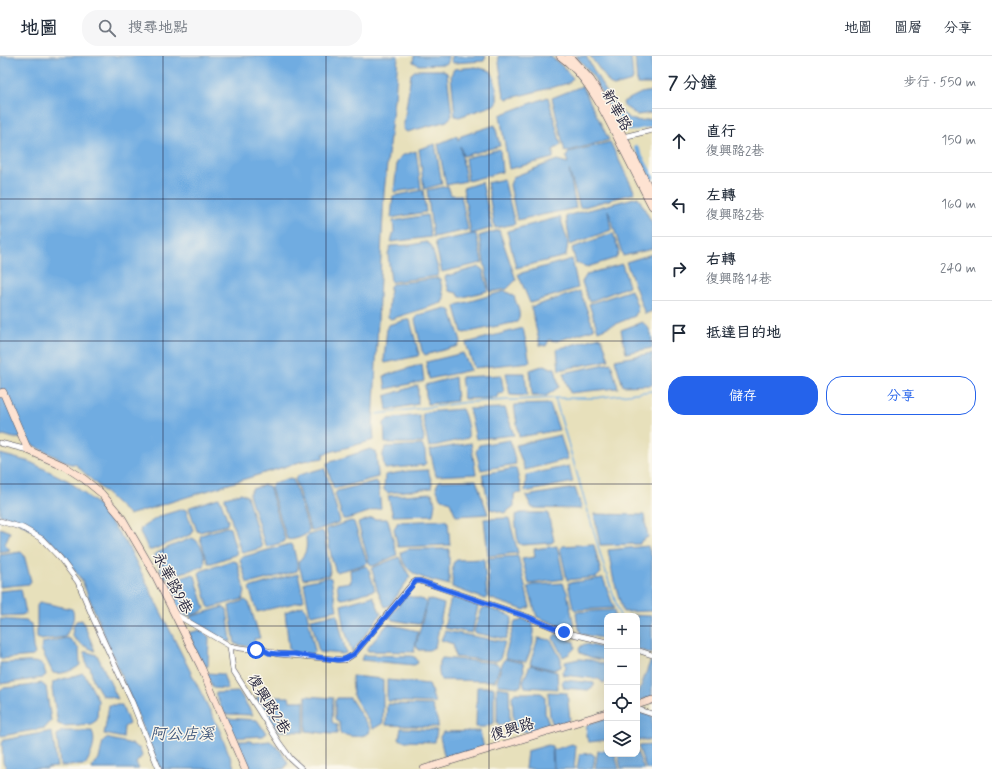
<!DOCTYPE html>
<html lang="zh-TW">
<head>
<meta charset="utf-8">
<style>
	body { margin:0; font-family:Mynerve,"LXGW WenKai TC",sans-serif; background:#f6f6f7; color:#1f2937 }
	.controls { position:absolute; right:12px; bottom:12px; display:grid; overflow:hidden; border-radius:8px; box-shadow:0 4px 16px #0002 }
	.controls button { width:36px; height:36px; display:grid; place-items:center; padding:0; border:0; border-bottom:1px solid #e0e1e3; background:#fff; color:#1f2937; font:20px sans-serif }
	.stop { position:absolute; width:12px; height:12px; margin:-9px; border:3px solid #2563eb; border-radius:50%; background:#fff }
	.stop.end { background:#2563eb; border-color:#fff; box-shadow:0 1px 4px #0008 }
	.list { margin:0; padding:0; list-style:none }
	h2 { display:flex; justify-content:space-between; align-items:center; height:52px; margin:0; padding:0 16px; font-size:17px }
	h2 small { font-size:13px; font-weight:400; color:#747a83 }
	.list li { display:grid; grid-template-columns:26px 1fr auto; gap:12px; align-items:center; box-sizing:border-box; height:64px; padding:0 16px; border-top:1px solid #e0e1e3 }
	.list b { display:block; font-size:15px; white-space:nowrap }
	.list p { margin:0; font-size:13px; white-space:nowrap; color:#747a83 }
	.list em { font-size:13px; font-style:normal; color:#747a83 }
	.actions { display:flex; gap:8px; padding:12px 16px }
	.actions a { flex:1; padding:9px 0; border:1px solid #2563eb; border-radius:16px; text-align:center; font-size:14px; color:#2563eb }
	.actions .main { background:#2563eb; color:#fff }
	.icon { flex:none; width:22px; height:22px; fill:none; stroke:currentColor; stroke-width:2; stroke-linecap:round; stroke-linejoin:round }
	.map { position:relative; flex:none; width:652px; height:713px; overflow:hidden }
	header { display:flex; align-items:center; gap:24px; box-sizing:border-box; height:56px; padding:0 20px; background:#fff; border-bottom:1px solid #e0e1e3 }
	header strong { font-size:19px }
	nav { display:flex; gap:22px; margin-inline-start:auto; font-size:14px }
	.search { width:280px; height:36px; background:#f6f6f7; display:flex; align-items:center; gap:10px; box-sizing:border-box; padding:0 14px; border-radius:16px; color:#747a83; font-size:15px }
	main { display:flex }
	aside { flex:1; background:#fff }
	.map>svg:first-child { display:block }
	.water { fill:#6face1; stroke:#48678e }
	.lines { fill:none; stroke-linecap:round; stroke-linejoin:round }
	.stream { stroke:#6face1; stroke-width:1.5 }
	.canal { stroke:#6face1; stroke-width:4.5 }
	.street-casing { stroke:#403e4e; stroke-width:6 }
	.secondary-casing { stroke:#403e4e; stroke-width:8 }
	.street { stroke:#fff; stroke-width:5 }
	.secondary { stroke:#fee3d2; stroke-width:7 }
	.route { stroke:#2563eb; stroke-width:5 }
	.grid { fill:none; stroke:#22223b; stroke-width:1; stroke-opacity:0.55 }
	.labels { text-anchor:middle; stroke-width:3; stroke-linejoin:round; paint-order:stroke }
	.street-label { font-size:15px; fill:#22223b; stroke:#fbf7ec }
	.water-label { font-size:16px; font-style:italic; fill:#41597d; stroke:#fbf7ec }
</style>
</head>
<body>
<header>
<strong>地圖</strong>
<div class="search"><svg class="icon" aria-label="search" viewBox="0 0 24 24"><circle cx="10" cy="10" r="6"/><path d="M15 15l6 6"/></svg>搜尋地點</div>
<nav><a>地圖</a><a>圖層</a><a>分享</a></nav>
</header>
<main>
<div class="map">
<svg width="652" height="713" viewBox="0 0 652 713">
	<rect width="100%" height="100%" fill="#fbf7ec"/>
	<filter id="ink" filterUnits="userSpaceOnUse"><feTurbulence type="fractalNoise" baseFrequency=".025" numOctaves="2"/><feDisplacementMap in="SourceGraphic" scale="8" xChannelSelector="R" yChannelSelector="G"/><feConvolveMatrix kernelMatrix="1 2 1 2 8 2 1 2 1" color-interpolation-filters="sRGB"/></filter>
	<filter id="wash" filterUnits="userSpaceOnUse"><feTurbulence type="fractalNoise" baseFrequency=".012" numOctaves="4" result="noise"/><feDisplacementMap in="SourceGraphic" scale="16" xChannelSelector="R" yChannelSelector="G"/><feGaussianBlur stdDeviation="0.9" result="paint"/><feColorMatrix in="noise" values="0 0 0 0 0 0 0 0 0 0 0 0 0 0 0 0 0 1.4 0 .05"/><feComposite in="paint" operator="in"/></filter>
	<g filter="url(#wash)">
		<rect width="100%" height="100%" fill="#e7e0bb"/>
		<path class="water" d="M0 0H398L395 42 394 43 384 137 373 371 374 384 323 398 324 402 303 405 129 459 75 408H70L19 382C14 383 8 380 3 379L2 381 0 380Z
			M414 0H448V6L446 8 419 9 413 6Z
			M452 0H486L484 5 453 7 451 5Z
			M498 0H550L560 8 573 22 569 27 507 43 504 40Z
			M576 0H586C595 16 615 56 631 63 638 66 644 64 652 63V70C614 79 609 48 594 22 589 14 582 7 576 0Z
			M590 0H631L633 22 632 25 614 30 611 29Z
			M635 0H652V28H637Z
			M476 11 491 15C496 25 498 38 497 48L459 61 455 60 451 19 454 13Z
			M416 14H442L447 17 452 60 447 65 407 76 403 73 411 18Z
			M582 30 609 84 565 96 552 42Z
			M652 35V57L637 59 624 50 623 46 641 37Z
			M548 41 561 89 553 94V102L509 113 500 59Z
			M495 69 500 90 463 100 460 90 466 125 446 129 438 88 457 80 458 84 461 80Z
			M610 86 635 137 580 152 569 114 576 152 517 164 510 129 513 121 557 104 568 107 566 101 569 96Z
			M435 88 442 128 424 133 419 93Z
			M500 93 502 116 468 125 465 102Z
			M416 95 421 132 394 136 397 106 401 100Z
			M504 123 515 168 495 172 487 127Z
			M482 126 492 172 471 178 463 132Z
			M448 130 451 139H461L468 174 433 181 427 134Z
			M423 134 426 156 391 162 393 140Z
			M638 141 652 167V193L623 200 608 154 611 174 570 189 566 160Z
			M427 159 431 181 391 186 394 175 393 165Z
			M560 161 568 186 566 200 516 212 507 175Z
			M499 174 516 224 507 233 490 236 479 180Z
			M613 177 619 195 616 202 587 211 576 207 572 192Z
			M472 178H476L482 205V207L442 216 435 186Z
			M426 186 431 189 439 216 437 220 391 226 388 199 390 190 412 189Z
			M652 198V255L645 258 626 206Z
			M572 203 578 232 530 247 518 218Z
			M622 208 629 230 589 246 582 226 587 218Z
			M479 211 483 214 488 233 487 235 463 241H460L457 237 449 235 445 222 446 220Z
			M438 222 440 223 444 242 442 247 391 263 388 261 390 230 392 228Z
			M631 234 638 252 635 260 598 275 589 248Z
			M505 235 514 240C516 248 523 259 517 266L464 277 462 276 455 251 457 249Z
			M580 235 594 273 557 285 549 284 546 290 540 289 531 251Z
			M446 252 451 255 461 285 458 290 425 299 422 295 415 264 418 259Z
			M406 264H410L419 298 418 300 385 307 384 304 387 271 388 269Z
			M642 266C652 273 652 280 652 292L626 297 621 274Z
			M523 272 530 306 474 312 466 287Z
			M600 281 603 285 609 304 559 314 557 293Z
			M463 297 471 314 429 323 426 306Z
			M652 297V329L623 330 615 304Z
			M611 307 618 332 570 337 563 317Z
			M422 308 424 325 386 333 384 320Z
			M545 309 551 312H555L559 331 546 340H532L530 314Z
			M506 317H525L527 340 510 339Z
			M501 319 504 337 499 338 496 342 464 343 461 321Z
			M455 321 457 345 427 348 425 329Z
			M418 329V348L387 354 385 340Z
			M550 348 559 374 519 381 514 349Z
			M505 352 514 379 476 383 469 353Z
			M462 353C466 361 469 374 468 382L429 391 422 359 426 356Z
			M418 359H419L424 382 423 387H385L384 367 388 363Z
			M560 379 568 403 525 414 516 389Z
			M510 384 516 408 481 414 476 396 479 389Z
			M471 387 476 418 436 420 430 394Z
			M422 389 425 395 426 407 424 409 385 413C383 405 381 398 386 391Z
			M370 393 376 396 378 418V421L334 433 328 414 327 407Z
			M0 398 30 406 69 425 99 450 128 490 219 673 235 713H160L82 525 61 494 42 479 15 464 0 459Z
			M569 410 573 426 525 436 526 419Z
			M324 412 326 416 340 465 337 467 314 475 310 473 295 423 299 419Z
			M516 412 522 437 514 438V450L505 457 490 453 482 418Z
			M428 414 432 427 431 432 388 437 384 434 385 419 408 415Z
			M290 422 293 423 309 475C306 480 293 485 287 483L271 432V430L274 427Z
			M476 424 488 458 456 460 450 446 440 442 436 431 439 425Z
			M376 425 378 427 381 452 347 463H343L335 438 337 435Z
			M265 429 269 430 285 483 284 486 267 491 265 489 249 438 252 433Z
			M575 432 582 453 532 452 526 440Z
			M241 437 247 440 262 491 261 492 243 497 241 496 225 443V441Z
			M432 437 435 447 433 459 393 460 388 440Z
			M218 442 220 443 228 465 227 469 200 476 197 475 189 452 190 451Z
			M183 453 186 454 193 474 192 478 152 494H149L140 476 141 472 160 460Z
			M521 457H548L554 485 551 487 522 489 518 487 515 462 516 459Z
			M594 458 644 459 648 481 641 485 640 488 600 489Z
			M372 462 375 463H386L388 464 397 499 373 510 369 507 358 467Z
			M509 462 518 497 488 500 484 463Z
			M445 464 448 466 450 489 398 491 394 473 398 466Z
			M351 465 354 466 367 506 364 509 336 516 332 504 326 473Z
			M226 471 230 472 237 498 212 507H208L200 482 201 479Z
			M0 472 10 476 5 488 10 494 0 496Z
			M322 475 324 477 330 516 329 519 303 523 298 506C307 496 307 494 306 481L308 479Z
			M192 482C201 485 207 502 204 510L164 522 154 499 155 498 169 491Z
			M290 488 293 490 298 512 297 515 252 527H247L240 504 242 501Z
			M591 488 594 489 601 517 597 521 567 524 560 492 563 490Z
			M557 490 564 523 529 528 522 503 535 501 534 493Z
			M648 490 652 502V555L623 556 613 521 608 494Z
			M409 493H449V529C429 523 403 521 401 496Z
			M21 496 24 499 31 525 29 528 0 531V499Z
			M518 500 530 551 524 554 489 542 488 502Z
			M399 501 410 521 390 549 385 551 377 533 372 513 374 511Z
			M484 503 487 541 485 543 452 531 453 507 457 504Z
			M232 505 237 506 245 536 243 543 210 552 208 550 199 517 201 515Z
			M366 510 368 511 375 534 343 543 339 542 337 528 351 526 350 514Z
			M193 518 195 520 205 553C198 558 188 562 180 557L167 528 169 525Z
			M298 518 304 543 303 545 257 556 249 532 285 521Z
			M328 521 331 522 337 554 312 559 310 558 304 528 305 526Z
			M603 522 614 552 575 554 573 552 568 527Z
			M563 527 567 536 574 570 572 574 537 561 528 531 533 529Z
			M21 533 26 557 22 559 0 560V535Z
			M373 540 381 558 352 596 345 574 341 549Z
			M408 540 424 544 426 547 420 568H417L393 564 389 561 404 542Z
			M453 541 478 550 472 577 444 572 450 546Z
			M428 543 444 548 435 591 429 594H418L416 589Z
			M245 544 249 547 260 582 254 583 256 589 252 591 235 588 229 550Z
			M39 546 72 553C77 562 69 573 65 581L41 584 37 582V550Z
			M303 550 306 553 315 595 310 599 292 596 289 593 285 556Z
			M223 551 227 553 231 586C220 584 214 578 206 572 200 568 194 567 190 561Z
			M485 551 511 560 512 564 506 583 475 577 474 575 482 553Z
			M614 554 615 560H607V583L581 578 577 566 576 556Z
			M337 558 346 597 343 598 319 596 311 563Z
			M630 559 652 560V598L637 593V560H628Z
			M0 563 26 565 31 568 33 591 35 598 33 600 0 603Z
			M522 563 533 567V588L526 606 506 602 505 599 515 566 520 565Z
			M82 564 83 566 95 595 81 588 72 580 73 571 76 565Z
			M388 568 418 575 414 596 367 595V593Z
			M200 574 209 581 208 610 201 611 189 577Z
			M445 575 505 586 500 603 496 605 455 601 453 588 441 584Z
			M556 578 574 586 575 592 569 598 563 601 553 582Z
			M66 582 70 583 79 593 80 609C75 614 61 619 53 617L41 593 42 587Z
			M538 582 551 584 561 603V611L554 614 530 608Z
			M585 588 607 593V605L593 602 580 597 579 593 581 590Z
			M84 596H87L97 599 118 643 102 639 93 624 90 611 87 610Z
			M363 599 412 600 416 602 418 607 414 609 361 604Z
			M442 602 496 607 500 610 495 625 441 624C438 618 438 607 442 602Z
			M505 603 523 607 524 614 521 630 519 631 499 629 497 625 503 605Z
			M579 603 591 604 607 609V625L603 627 599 623 563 619 562 616 566 611 565 606Z
			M27 606C39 606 43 606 46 619L42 622 0 628V607Z
			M650 606H652V641L638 645 637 641Z
			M530 609 557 616 558 633 525 631 523 626Z
			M83 617 85 619 98 644 97 664 91 668 64 670 58 668 52 633 53 626Z
			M206 617 223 618 228 633 213 632Z
			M352 620 383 623V667L373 673 353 639Z
			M387 624 429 628 435 647 387 645Z
			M564 624 594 627V630L588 634 564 632 562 625Z
			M41 627 46 631 51 665 45 672 2 680 0 679V634L3 632 27 630Z
			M477 631H492L494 632V667L484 671H476Z
			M497 631 509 633 510 670 507 667 500 669 497 667Z
			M239 636 253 659 224 658 215 637Z
			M548 636 567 637 570 663 567 666 554 671 550 661Z
			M515 637H541L545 640V657L549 668C537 677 528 677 514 673L512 640Z
			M306 640 333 642 332 666 337 669V678H331L306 675Z
			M257 641H289L290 645H304V676L279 675C272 667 256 652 257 641Z
			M337 642H350L370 673 369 677C361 682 348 681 340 677L339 666 335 663V645Z
			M387 648 432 649 438 666V671L386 669Z
			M109 649H122L129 668 124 671 123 682 104 678Z
			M637 656 652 660V684H637Z
			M226 662 257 664 266 677 262 680 233 682Z
			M607 662V684L589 686 586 680 587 668Z
			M401 672 437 674 435 686 404 685 399 683Z
			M62 675H92C97 686 91 700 85 709L60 710 57 679Z
			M480 675 484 692 445 703 440 681 443 676Z
			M48 676 52 677C55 689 55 699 57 711L47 712V713H7L3 706 2 687 4 684Z
			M106 682 132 688 140 693 142 700 136 707 139 713H92L94 707 99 703 103 685Z
			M237 685H250L254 687 270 685 280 694 288 707 284 713H248L239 693Z
			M572 688 576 690 574 713H554L553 694Z
			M548 689 552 690 553 713H525L527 695Z
			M652 689V713H646L638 690Z
			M607 694V698H615L619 713H595L598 695Z
			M637 696 644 713H621L618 698H637Z
			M591 697 595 700 593 713H577L579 701 581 698Z"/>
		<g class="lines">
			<path class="stream" d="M555 342 602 504 620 560
				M377 358 468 346 555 342H595L652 335"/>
			<path class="canal" d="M625 65 630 73 652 68
				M636 91 652 121"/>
		</g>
	</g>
	<g filter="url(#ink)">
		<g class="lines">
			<defs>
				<path id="street" d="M623 81 652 74
					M0 387 28 394
					M0 465 23 472 42 483 60 502 78 526 94 564 132 646 159 713
					M175 558 230 590C241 593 251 593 262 594 267 594 273 597 278 598L345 604 354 598 413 527 416 525H420L528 561 564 576 607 586
					M230 590 233 614 280 688 291 703 302 713
					M637 594 652 599
					M637 653 652 658"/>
				<path id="secondary" d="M560 0C588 20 605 57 620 87 631 108 641 129 652 150
					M569 0 590 23 609 52 652 138
					M0 337 3 336 28 394 64 410 84 423 101 437 122 462 154 517 201 611 245 713
					M637 649 652 644
					M424 713 607 657"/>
			</defs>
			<use href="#street" class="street-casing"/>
			<use href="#secondary" class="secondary-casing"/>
			<use href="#street" class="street"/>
			<use href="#secondary" class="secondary"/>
		</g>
	</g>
	<g class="lines" filter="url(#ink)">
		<path class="route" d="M256 594H264L269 597 278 598H294L338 604C344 604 348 602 354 598L416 525H420L528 561 564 576"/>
	</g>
	<path class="grid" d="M163 0V713M326 0V713M489 0V713M0 143H652M0 285H652M0 428H652M0 570H607M637 570H652"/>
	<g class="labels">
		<g class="street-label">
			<text transform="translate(617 54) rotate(61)" y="5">新華路</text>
			<text transform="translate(173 527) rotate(62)" y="5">永華路9巷</text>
			<text transform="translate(269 648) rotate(58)" y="5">復興路2巷</text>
			<text transform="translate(512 673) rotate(-17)" y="5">復興路</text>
		</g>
		<g class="water-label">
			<text x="182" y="683">阿公店溪</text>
		</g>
	</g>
</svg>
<div class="controls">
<button>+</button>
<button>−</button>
<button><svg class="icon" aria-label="locate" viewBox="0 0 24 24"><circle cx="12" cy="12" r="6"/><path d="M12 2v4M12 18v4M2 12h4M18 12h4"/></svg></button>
<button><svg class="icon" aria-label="layers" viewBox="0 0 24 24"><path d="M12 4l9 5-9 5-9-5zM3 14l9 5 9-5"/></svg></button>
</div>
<div class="stop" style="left:256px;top:594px"></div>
<div class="stop end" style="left:564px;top:576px"></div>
</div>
<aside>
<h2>7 分鐘<small>步行 · 550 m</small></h2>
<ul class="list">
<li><svg class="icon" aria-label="ahead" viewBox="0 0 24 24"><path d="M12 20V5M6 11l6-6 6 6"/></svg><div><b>直行</b><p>復興路2巷</p></div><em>150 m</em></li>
<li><svg class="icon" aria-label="left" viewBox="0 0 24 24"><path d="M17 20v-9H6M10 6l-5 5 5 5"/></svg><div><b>左轉</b><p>復興路2巷</p></div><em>160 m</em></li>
<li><svg class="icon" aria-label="right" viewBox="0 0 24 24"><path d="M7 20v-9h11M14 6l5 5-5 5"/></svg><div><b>右轉</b><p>復興路14巷</p></div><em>240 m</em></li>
<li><svg class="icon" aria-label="arrive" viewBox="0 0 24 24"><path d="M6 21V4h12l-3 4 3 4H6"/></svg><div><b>抵達目的地</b></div></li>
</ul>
<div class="actions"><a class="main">儲存</a><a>分享</a></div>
</aside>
</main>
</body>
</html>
